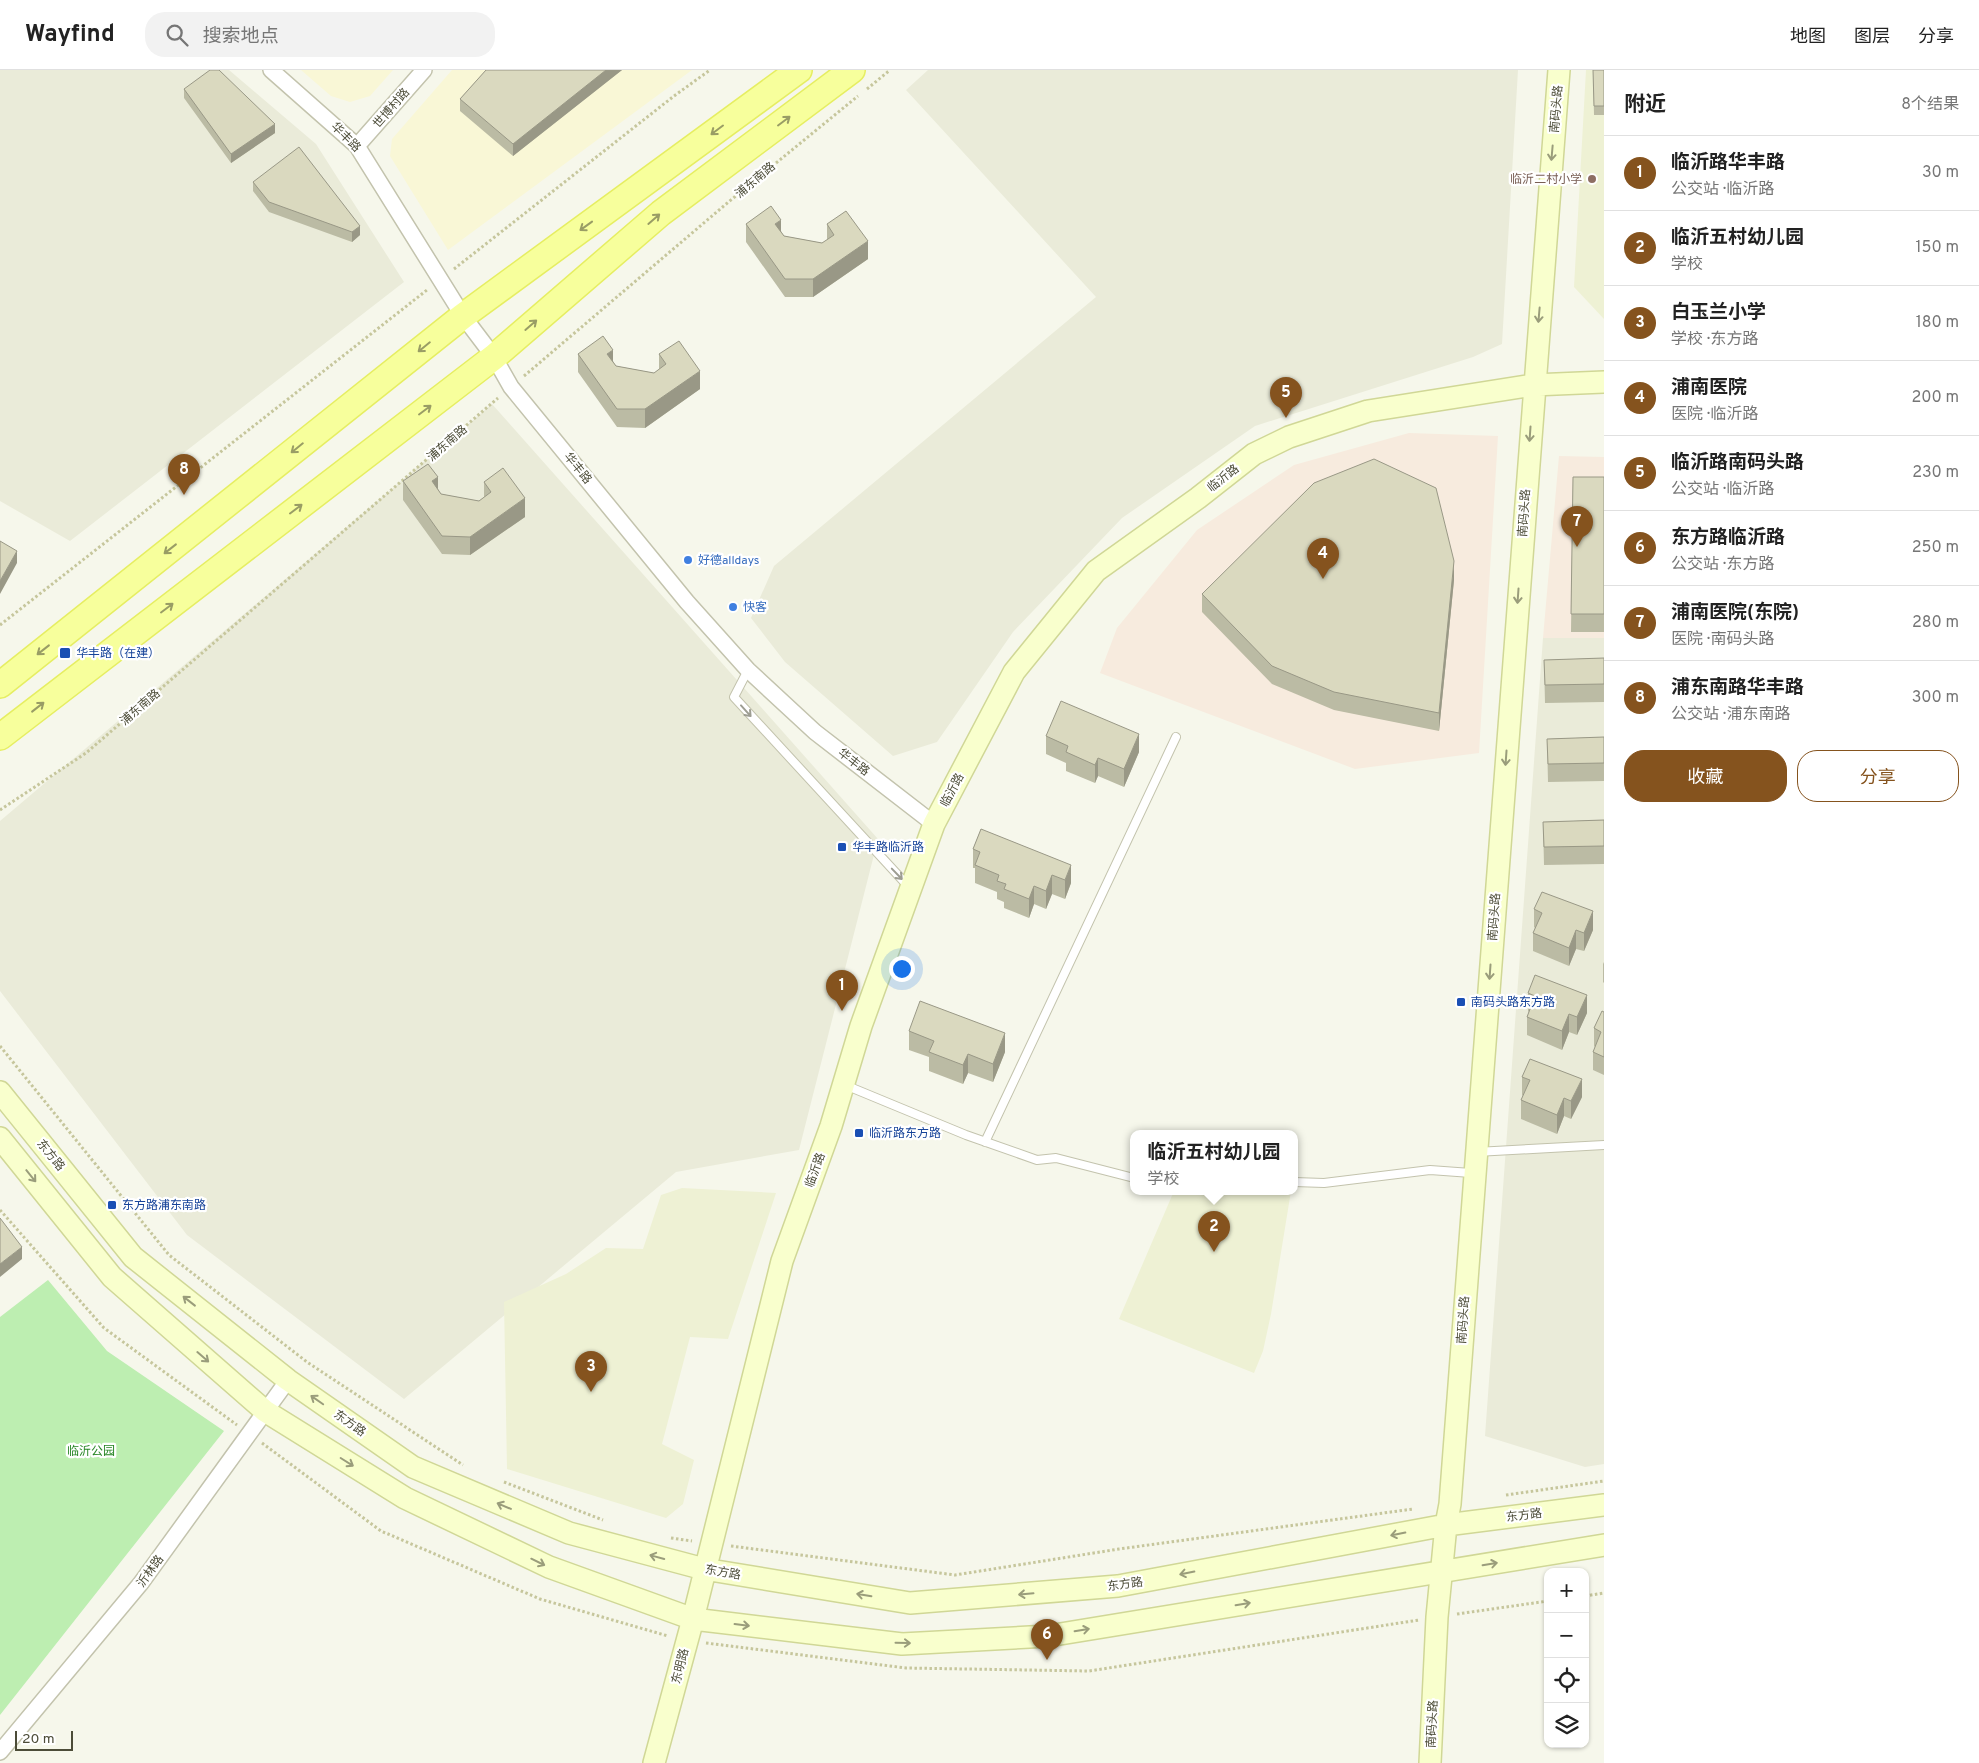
<!DOCTYPE html>
<html lang="zh">
<head>
<meta charset="utf-8">
<style>
	body { margin:0; font-family:Overpass,"Noto Sans SC",sans-serif; background:#f2f2f2; color:#222 }
	.controls { position:absolute; right:15px; bottom:15px; display:grid; overflow:hidden; border-radius:10px; box-shadow:0 1px 4px #0004 }
	.controls button { width:45px; height:45px; display:grid; place-items:center; padding:0; border:0; border-bottom:1px solid #e0e0e0; background:#fff; color:#222; font:25px sans-serif }
	.scale { position:absolute; left:15px; bottom:12px; width:58px; box-sizing:border-box; padding-left:5px; border:2px solid #4c4c38; border-top:0; font-size:14px; line-height:18px; white-space:nowrap; color:#4c4c38; -webkit-text-stroke:4px #fff; paint-order:stroke }
	.you { position:absolute; left:901px; top:898px; width:18px; height:18px; margin:-12px; border:4px solid #fff; border-radius:50%; background:#1a73e8; box-shadow:0 0 0 8px #1a73e833 }
	.badge { display:grid; place-items:center; width:32px; height:32px; border-radius:50%; background:#85531e; color:#fff; font-size:16px; font-weight:700 }
	.pin { position:absolute; translate:-50% -41px; filter:drop-shadow(0 1px 2px #0008) }
	.pin::after { content:''; position:absolute; top:26px; width:18px; height:15px; background:inherit; clip-path:polygon(0 0,100% 0,50% 100%) }
	.popup { position:absolute; left:1130px; top:1060px; width:168px; height:65px; box-sizing:border-box; display:grid; place-content:center; border-radius:10px; background:#fff; filter:drop-shadow(0 1px 4px #0005); font-size:16px; white-space:nowrap; color:#767676 }
	.popup b { font-size:19px; color:#222 }
	.popup::after { content:''; position:absolute; left:50%; top:100%; margin-left:-10px; border:10px solid transparent; border-top-color:#fff }
	.list { margin:0; padding:0; list-style:none }
	h2 { display:flex; justify-content:space-between; align-items:center; height:65px; margin:0; padding:0 20px; font-size:21px }
	h2 small { font-size:16px; font-weight:400; color:#767676 }
	.list li { display:grid; grid-template-columns:32px 1fr auto; gap:15px; align-items:center; box-sizing:border-box; height:75px; padding:0 20px; border-top:1px solid #e0e0e0 }
	.list b { display:block; font-size:19px; white-space:nowrap }
	.list p { margin:0; font-size:16px; white-space:nowrap; color:#767676 }
	.list em { font-size:16px; font-style:normal; color:#767676 }
	.actions { display:flex; gap:10px; padding:15px 20px }
	.actions a { flex:1; padding:11px 0; border:1px solid #85531e; border-radius:20px; text-align:center; font-size:18px; color:#85531e }
	.actions .main { background:#85531e; color:#fff }
	.icon { flex:none; width:28px; height:28px; fill:none; stroke:currentColor; stroke-width:2; stroke-linecap:round; stroke-linejoin:round }
	.map { position:relative; flex:none; width:1604px; height:1693px; overflow:hidden }
	header { display:flex; align-items:center; gap:30px; box-sizing:border-box; height:70px; padding:0 25px; background:#fff; border-bottom:1px solid #e0e0e0 }
	header strong { font-size:24px }
	nav { display:flex; gap:28px; margin-inline-start:auto; font-size:18px }
	.search { width:350px; height:45px; background:#f2f2f2; display:flex; align-items:center; gap:12px; box-sizing:border-box; padding:0 18px; border-radius:20px; color:#767676; font-size:19px }
	main { display:flex }
	aside { flex:1; background:#fff }
	.map>svg:first-child { display:block }
	.residential { fill:#eaebd9 }
	.commercial { fill:#f9f7d6 }
	.education { fill:#eef1d4 }
	.medical { fill:#f7ebde }
	.green { fill:#bdeeb1 }
	.lines { fill:none; stroke-linecap:round; stroke-linejoin:round }
	.lane-casing { stroke:#c3c3ad; stroke-width:10 }
	.street-casing { stroke:#c3c3ad; stroke-width:18 }
	.secondary-casing { stroke:#d0d796; stroke-width:24 }
	.primary-casing { stroke:#e6ee62; stroke-width:28 }
	.path { stroke:#c6c69c; stroke-width:3; stroke-dasharray:2.5 2.5; stroke-linecap:butt }
	.lane { stroke:#fff; stroke-width:8 }
	.street { stroke:#fff; stroke-width:15 }
	.secondary { stroke:#f9ffcd; stroke-width:21 }
	.primary { stroke:#f7ff9c; stroke-width:25 }
	.wall { fill:#bbbba4 }
	.shaded-wall { fill:#999886 }
	.building { fill:#dad9bf; stroke:#999886 }
	.oneway { stroke:#999d65 }
	.oneway2 { stroke:#9a9d7b }
	.oneway3 { stroke:#9d9d92 }
	.education-dot { fill:#8d6e63; stroke:#fff; stroke-width:2 }
	.shop-dot { fill:#3f7fe0; stroke:#fff; stroke-width:2 }
	.transit-dot { fill:#1a4fb4; stroke:#fff; stroke-width:2 }
	.labels { text-anchor:middle; stroke-width:4.5; stroke-linejoin:round; paint-order:stroke }
	.street-label { font-size:12px; fill:#4c4c38; stroke:#fff }
	.education-label { font-size:12px; fill:#785e54; stroke:#fff; text-anchor:end }
	.shop-label { font-size:12px; fill:#366cbe; stroke:#fff; text-anchor:start }
	.transit-label { font-size:12px; fill:#164399; stroke:#fff; text-anchor:start }
	.park-label { font-size:12px; fill:#268524; stroke:#fff }
</style>
</head>
<body>
<header>
<strong>Wayfind</strong>
<div class="search"><svg class="icon" aria-label="search" viewBox="0 0 24 24"><circle cx="10" cy="10" r="6"/><path d="M15 15l6 6"/></svg>搜索地点</div>
<nav><a>地图</a><a>图层</a><a>分享</a></nav>
</header>
<main>
<div class="map">
<svg width="1604" height="1693" viewBox="0 0 1604 1693">
	<rect width="100%" height="100%" fill="#f6f7eb"/>
	<path class="residential" d="M0 0H229L316 74 404 212 70 471 0 431Z
		M928 0H1518L1502 274 1473 287 1255 356 1122 448 1013 562 937 672 893 686 785 592 751 548 774 496 1096 227 906 20Z
		M492 334 878 769 799 1080 676 1102 404 1329 187 1165 0 921V751Z
		M1543 568H1604V1394L1585 1397 1485 1366Z"/>
	<path class="commercial" d="M301 0H393L370 26 350 32 331 26Z
		M452 0H692L448 180 390 86 392 69Z"/>
	<path class="education" d="M1586 0H1604V249L1574 217Z
		M682 1118 776 1123 728 1269 690 1267 662 1374 694 1390 683 1434 666 1448 507 1399 504 1232 566 1204 606 1178 643 1179 661 1125Z
		M1174 1121H1291L1271 1244 1263 1281 1254 1303 1119 1249Z"/>
	<path class="medical" d="M1409 363 1498 366 1479 683 1355 699 1100 603 1117 558 1197 460 1294 395Z
		M1559 386 1604 387V568H1543Z"/>
	<path class="green" d="M48 1210 107 1281 224 1361 0 1645V1247Z"/>
	<g class="lines">
		<defs>
			<path id="lane" d="M748 600 734 627 908 816
				M845 1015 966 1065 1037 1090 1056 1088 1134 1108
				M985 1072 1176 667
				M1476 1082 1604 1075
				M1294 1112 1324 1113 1430 1100 1471 1103"/>
			<path id="street" d="M271 0 357 76 463 246 494 287 511 317 687 532 748 600 815 662 934 754
				M357 76 424 0
				M0 1682 141 1513 288 1310"/>
			<path id="secondary" d="M0 1022 133 1187 288 1310 413 1397 569 1463 704 1499 910 1533 1118 1516 1446 1455 1604 1435
				M0 1068 112 1207 265 1341 405 1428 549 1497 693 1549 902 1574 1048 1566 1604 1475
				M654 1693 693 1549 782 1191 831 1056 861 956 934 754 1014 602 1096 501 1198 428 1254 384 1289 367 1368 341 1533 315 1604 312
				M1430 1693 1437 1547 1446 1455 1450 1434C1483 956 1520 478 1559 0"/>
			<path id="primary" d="M0 615 463 246 799 0
				M0 667 494 287 661 143 852 0"/>
		</defs>
		<use href="#lane" class="lane-casing"/>
		<use href="#street" class="street-casing"/>
		<use href="#secondary" class="secondary-casing"/>
		<use href="#primary" class="primary-casing"/>
		<path class="path" d="M867 19 890 0
			M454 199 674 26 710 0
			M524 306 732 129 858 26
			M0 555 427 220
			M0 740 86 683 498 328
			M0 976 169 1185 307 1292 463 1395
			M0 1140 104 1258 237 1355
			M262 1373 381 1461 540 1529 668 1566
			M504 1412 603 1450
			M1506 1425 1604 1411
			M671 1468 692 1471
			M731 1476 955 1505 1119 1479 1413 1439
			M1585 1526 1604 1523
			M1457 1544 1548 1531
			M706 1573 906 1598 1089 1601 1419 1550"/>
		<use href="#lane" class="lane"/>
		<use href="#street" class="street"/>
		<use href="#secondary" class="secondary"/>
		<use href="#primary" class="primary"/>
	</g>
	<path class="wall" d="M486 0H622L513 86 460 41V29Z
		M1593 0H1604V45H1594Z
		M184 19 275 63 231 93 184 28Z
		M253 112 360 165 352 172 269 142 253 121Z
		M746 154 781 161 784 166 822 173 827 170V154L868 189 813 227H785L746 172Z
		M578 284 613 291 616 296 654 303 659 300V284L700 319 645 358 617 357 578 302Z
		M1573 407H1604V562H1571Z
		M403 411 438 419 441 424 479 431 484 427V412L525 447 470 485 442 484 403 430Z
		M1454 510 1439 661 1334 640 1272 614 1202 542V524Z
		M1604 588V632L1545 633 1544 590Z
		M1046 666 1139 682 1124 717 1098 706 1095 713 1066 701V693L1046 684Z
		M1604 667V711L1548 712 1547 669Z
		M1604 750V794L1544 795 1543 752Z
		M981 759 1071 813 1065 829 1052 824 1046 839 1034 834 1029 848 1004 838V832L997 829V822L975 813V798H973V779Z
		M1534 839 1593 860 1584 881 1576 879 1569 896 1533 881V863L1535 858 1534 857Z
		M1604 892V913L1603 912V894Z
		M1528 923 1587 943 1577 965 1569 962 1562 980 1527 965V947L1529 942 1528 941Z
		M1604 942V1005L1593 1000V982L1595 977 1594 976V958Z
		M909 961 1005 982 993 1012 968 1003 963 1014 929 1001V987L909 980Z
		M1522 1007 1582 1027 1571 1049 1564 1046 1557 1064 1521 1049V1030L1523 1026 1522 1025Z"/>
	<path class="shaded-wall" d="M606 0H622L513 86V74Z
		M275 54V63L231 93V84Z
		M781 150V168L775 154Z
		M360 156V165L352 172V162Z
		M868 171V189L813 227V209Z
		M613 280V298L607 284Z
		M700 301V319L645 358V339Z
		M438 407V426L432 411Z
		M525 428V447L470 485V467Z
		M17 481V493L0 524V511Z
		M1454 491V510L1439 661V643Z
		M1139 664V682L1124 717V699Z
		M1098 688V706L1095 713V695Z
		M1071 795V813L1065 829V810Z
		M1052 805V824L1046 839V821Z
		M1034 816V834L1029 848V829Z
		M1593 841V860L1584 881V863Z
		M1576 860V879L1569 896V878Z
		M1587 925V943L1577 965V947Z
		M1569 944V962L1562 980V961Z
		M1005 963V982L993 1012V994Z
		M968 984V1003L963 1014V995Z
		M1582 1009V1027L1571 1049V1031Z
		M1564 1028V1046L1557 1064V1045Z
		M22 1177V1189L0 1207V1194Z"/>
	<path class="building" d="M210 0H219L275 54 231 84 184 19Z
		M486 0H606L513 74 460 29Z
		M1593 0H1604V36H1594Z
		M299 77 360 156 352 162 269 132 253 112Z
		M771 136 781 150 775 154 784 166 822 173 834 165 827 154 846 141 868 171 813 209H785L746 154Z
		M603 266 613 280 607 284 616 296 654 303 666 294 659 284 679 271 700 301 645 339H617L578 284Z
		M1374 389 1436 418 1454 491 1439 643 1334 622 1272 596 1202 524 1314 413Z
		M428 394 438 407 432 411 441 424 479 431 491 422 484 412 503 398 525 428 470 467 442 466 403 411Z
		M1573 407H1604V544H1571Z
		M0 471 17 481 0 511Z
		M1604 588V614L1545 615 1544 590Z
		M1061 631 1139 664 1124 699 1098 688 1095 695 1066 682 1068 676 1046 666Z
		M1604 667V693L1548 694 1547 669Z
		M1604 750V776L1544 777 1543 752Z
		M981 759 1071 795 1065 810 1052 805 1046 821 1034 816 1029 829 1004 819 1006 814 997 811 999 805 975 795 980 782 973 779Z
		M1542 822 1593 841 1584 863 1576 860 1569 878 1533 863 1542 843 1534 839Z
		M1535 905 1587 925 1577 947 1569 944 1562 961 1527 947 1535 926 1528 923Z
		M920 931 1005 963 993 994 968 984 963 995 929 982 934 971 909 961Z
		M1602 941 1604 942V987L1593 982 1601 962 1594 958Z
		M1530 989 1582 1009 1571 1031 1564 1028 1557 1045 1521 1030 1530 1010 1522 1007Z
		M0 1148 22 1177 0 1194Z"/>
	<defs><path id="oneway-shaft" d="M-6 0H5M1.5-3L5.5 0L1.5 3" fill="none" stroke-width="1.6" stroke-linecap="round" stroke-linejoin="round" transform="scale(1.25)"/></defs>
	<g class="oneway">
		<use href="#oneway-shaft" transform="translate(784 51) rotate(-37)"/>
		<use href="#oneway-shaft" transform="translate(717 60) rotate(143)"/>
		<use href="#oneway-shaft" transform="translate(654 149) rotate(-41)"/>
		<use href="#oneway-shaft" transform="translate(586 156) rotate(144)"/>
		<use href="#oneway-shaft" transform="translate(531 255) rotate(-41)"/>
		<use href="#oneway-shaft" transform="translate(424 277) rotate(141)"/>
		<use href="#oneway-shaft" transform="translate(425 340) rotate(-37)"/>
		<use href="#oneway-shaft" transform="translate(297 378) rotate(141)"/>
		<use href="#oneway-shaft" transform="translate(296 439) rotate(-37)"/>
		<use href="#oneway-shaft" transform="translate(170 479) rotate(142)"/>
		<use href="#oneway-shaft" transform="translate(167 538) rotate(-37)"/>
		<use href="#oneway-shaft" transform="translate(43 580) rotate(142)"/>
		<use href="#oneway-shaft" transform="translate(38 637) rotate(-38)"/>
	</g>
	<g class="oneway2">
		<use href="#oneway-shaft" transform="translate(1552 83) rotate(95)"/>
		<use href="#oneway-shaft" transform="translate(1539 245) rotate(95)"/>
		<use href="#oneway-shaft" transform="translate(1530 364) rotate(94)"/>
		<use href="#oneway-shaft" transform="translate(1518 526) rotate(94)"/>
		<use href="#oneway-shaft" transform="translate(1506 688) rotate(94)"/>
		<use href="#oneway-shaft" transform="translate(1490 902) rotate(94)"/>
		<use href="#oneway-shaft" transform="translate(31 1106) rotate(51)"/>
		<use href="#oneway-shaft" transform="translate(189 1231) rotate(-142)"/>
		<use href="#oneway-shaft" transform="translate(203 1287) rotate(41)"/>
		<use href="#oneway-shaft" transform="translate(317 1330) rotate(-145)"/>
		<use href="#oneway-shaft" transform="translate(347 1392) rotate(32)"/>
		<use href="#oneway-shaft" transform="translate(504 1436) rotate(-157)"/>
		<use href="#oneway-shaft" transform="translate(1398 1464) rotate(169)"/>
		<use href="#oneway-shaft" transform="translate(657 1487) rotate(-165)"/>
		<use href="#oneway-shaft" transform="translate(538 1492) rotate(26)"/>
		<use href="#oneway-shaft" transform="translate(1490 1494) rotate(-9)"/>
		<use href="#oneway-shaft" transform="translate(1187 1503) rotate(169)"/>
		<use href="#oneway-shaft" transform="translate(1026 1524) rotate(175)"/>
		<use href="#oneway-shaft" transform="translate(864 1525) rotate(-171)"/>
		<use href="#oneway-shaft" transform="translate(1243 1534) rotate(-9)"/>
		<use href="#oneway-shaft" transform="translate(742 1555) rotate(7)"/>
		<use href="#oneway-shaft" transform="translate(1082 1560) rotate(-9)"/>
		<use href="#oneway-shaft" transform="translate(903 1573) rotate(1)"/>
	</g>
	<g class="oneway3">
		<use href="#oneway-shaft" transform="translate(746 641) rotate(48)"/>
		<use href="#oneway-shaft" transform="translate(897 804) rotate(46)"/>
	</g>
	<circle class="education-dot" cx="1592" cy="109" r="5"/>
	<g class="shop-dot">
		<circle cx="688" cy="490" r="5"/>
		<circle cx="733" cy="537" r="5"/>
	</g>
	<g class="transit-dot">
		<rect x="59" y="577" width="12" height="12" rx="2.5"/>
		<rect x="837" y="772" width="10" height="10" rx="2.5"/>
		<rect x="1456" y="927" width="10" height="10" rx="2.5"/>
		<rect x="854" y="1058" width="10" height="10" rx="2.5"/>
		<rect x="107" y="1130" width="10" height="10" rx="2.5"/>
	</g>
	<g class="labels">
		<g class="street-label">
			<text transform="translate(391 38) rotate(-49)" y="4">世博村路</text>
			<text transform="translate(1556 39) rotate(-85)" y="4">南码头路</text>
			<text transform="translate(346 67) rotate(45)" y="4">华丰路</text>
			<text transform="translate(755 110) rotate(-40)" y="4">浦东南路</text>
			<text transform="translate(447 373) rotate(-41)" y="4">浦东南路</text>
			<text transform="translate(578 398) rotate(51)" y="4">华丰路</text>
			<text transform="translate(1223 408) rotate(-38)" y="4">临沂路</text>
			<text transform="translate(1524 443) rotate(-86)" y="4">南码头路</text>
			<text transform="translate(140 637) rotate(-41)" y="4">浦东南路</text>
			<text transform="translate(854 692) rotate(38)" y="4">华丰路</text>
			<text transform="translate(952 720) rotate(-62)" y="4">临沂路</text>
			<text transform="translate(1494 847) rotate(-86)" y="4">南码头路</text>
			<text transform="translate(51 1085) rotate(51)" y="4">东方路</text>
			<text transform="translate(815 1100) rotate(-70)" y="4">临沂路</text>
			<text transform="translate(1463 1250) rotate(-86)" y="4">南码头路</text>
			<text transform="translate(350 1353) rotate(35)" y="4">东方路</text>
			<text transform="translate(1524 1445) rotate(-7)" y="4">东方路</text>
			<text transform="translate(150 1501) rotate(-54)" y="4">沂林路</text>
			<text transform="translate(723 1502) rotate(10)" y="4">东方路</text>
			<text transform="translate(1125 1514) rotate(-8)" y="4">东方路</text>
			<text transform="translate(680 1596) rotate(-76)" y="4">东明路</text>
			<text transform="translate(1432 1654) rotate(-87)" y="4">南码头路</text>
		</g>
		<g class="education-label">
			<text x="1582" y="113">临沂二村小学</text>
		</g>
		<g class="shop-label">
			<text x="698" y="494">好德alldays</text>
			<text x="743" y="541">快客</text>
		</g>
		<g class="transit-label">
			<text x="76" y="587">华丰路（在建）</text>
			<text x="852" y="781">华丰路临沂路</text>
			<text x="1471" y="936">南码头路东方路</text>
			<text x="869" y="1067">临沂路东方路</text>
			<text x="122" y="1139">东方路浦东南路</text>
		</g>
		<g class="park-label">
			<text x="91" y="1385">临沂公园</text>
		</g>
	</g>
</svg>
<div class="controls">
<button>+</button>
<button>−</button>
<button><svg class="icon" aria-label="locate" viewBox="0 0 24 24"><circle cx="12" cy="12" r="6"/><path d="M12 2v4M12 18v4M2 12h4M18 12h4"/></svg></button>
<button><svg class="icon" aria-label="layers" viewBox="0 0 24 24"><path d="M12 4l9 5-9 5-9-5zM3 14l9 5 9-5"/></svg></button>
</div>
<div class="scale">20 m</div>
<div class="you"></div>
<div class="pin badge" style="left:842px;top:941px">1</div>
<div class="pin badge" style="left:1214px;top:1182px">2</div>
<div class="popup"><b>临沂五村幼儿园</b>学校</div>
<div class="pin badge" style="left:591px;top:1322px">3</div>
<div class="pin badge" style="left:1323px;top:509px">4</div>
<div class="pin badge" style="left:1286px;top:348px">5</div>
<div class="pin badge" style="left:1047px;top:1590px">6</div>
<div class="pin badge" style="left:1577px;top:477px">7</div>
<div class="pin badge" style="left:184px;top:425px">8</div>
</div>
<aside>
<h2>附近<small>8个结果</small></h2>
<ul class="list">
<li><span class="badge">1</span><div><b>临沂路华丰路</b><p>公交站 · 临沂路</p></div><em>30 m</em></li>
<li><span class="badge">2</span><div><b>临沂五村幼儿园</b><p>学校</p></div><em>150 m</em></li>
<li><span class="badge">3</span><div><b>白玉兰小学</b><p>学校 · 东方路</p></div><em>180 m</em></li>
<li><span class="badge">4</span><div><b>浦南医院</b><p>医院 · 临沂路</p></div><em>200 m</em></li>
<li><span class="badge">5</span><div><b>临沂路南码头路</b><p>公交站 · 临沂路</p></div><em>230 m</em></li>
<li><span class="badge">6</span><div><b>东方路临沂路</b><p>公交站 · 东方路</p></div><em>250 m</em></li>
<li><span class="badge">7</span><div><b>浦南医院(东院)</b><p>医院 · 南码头路</p></div><em>280 m</em></li>
<li><span class="badge">8</span><div><b>浦东南路华丰路</b><p>公交站 · 浦东南路</p></div><em>300 m</em></li>
</ul>
<div class="actions"><a class="main">收藏</a><a>分享</a></div>
</aside>
</main>
</body>
</html>
